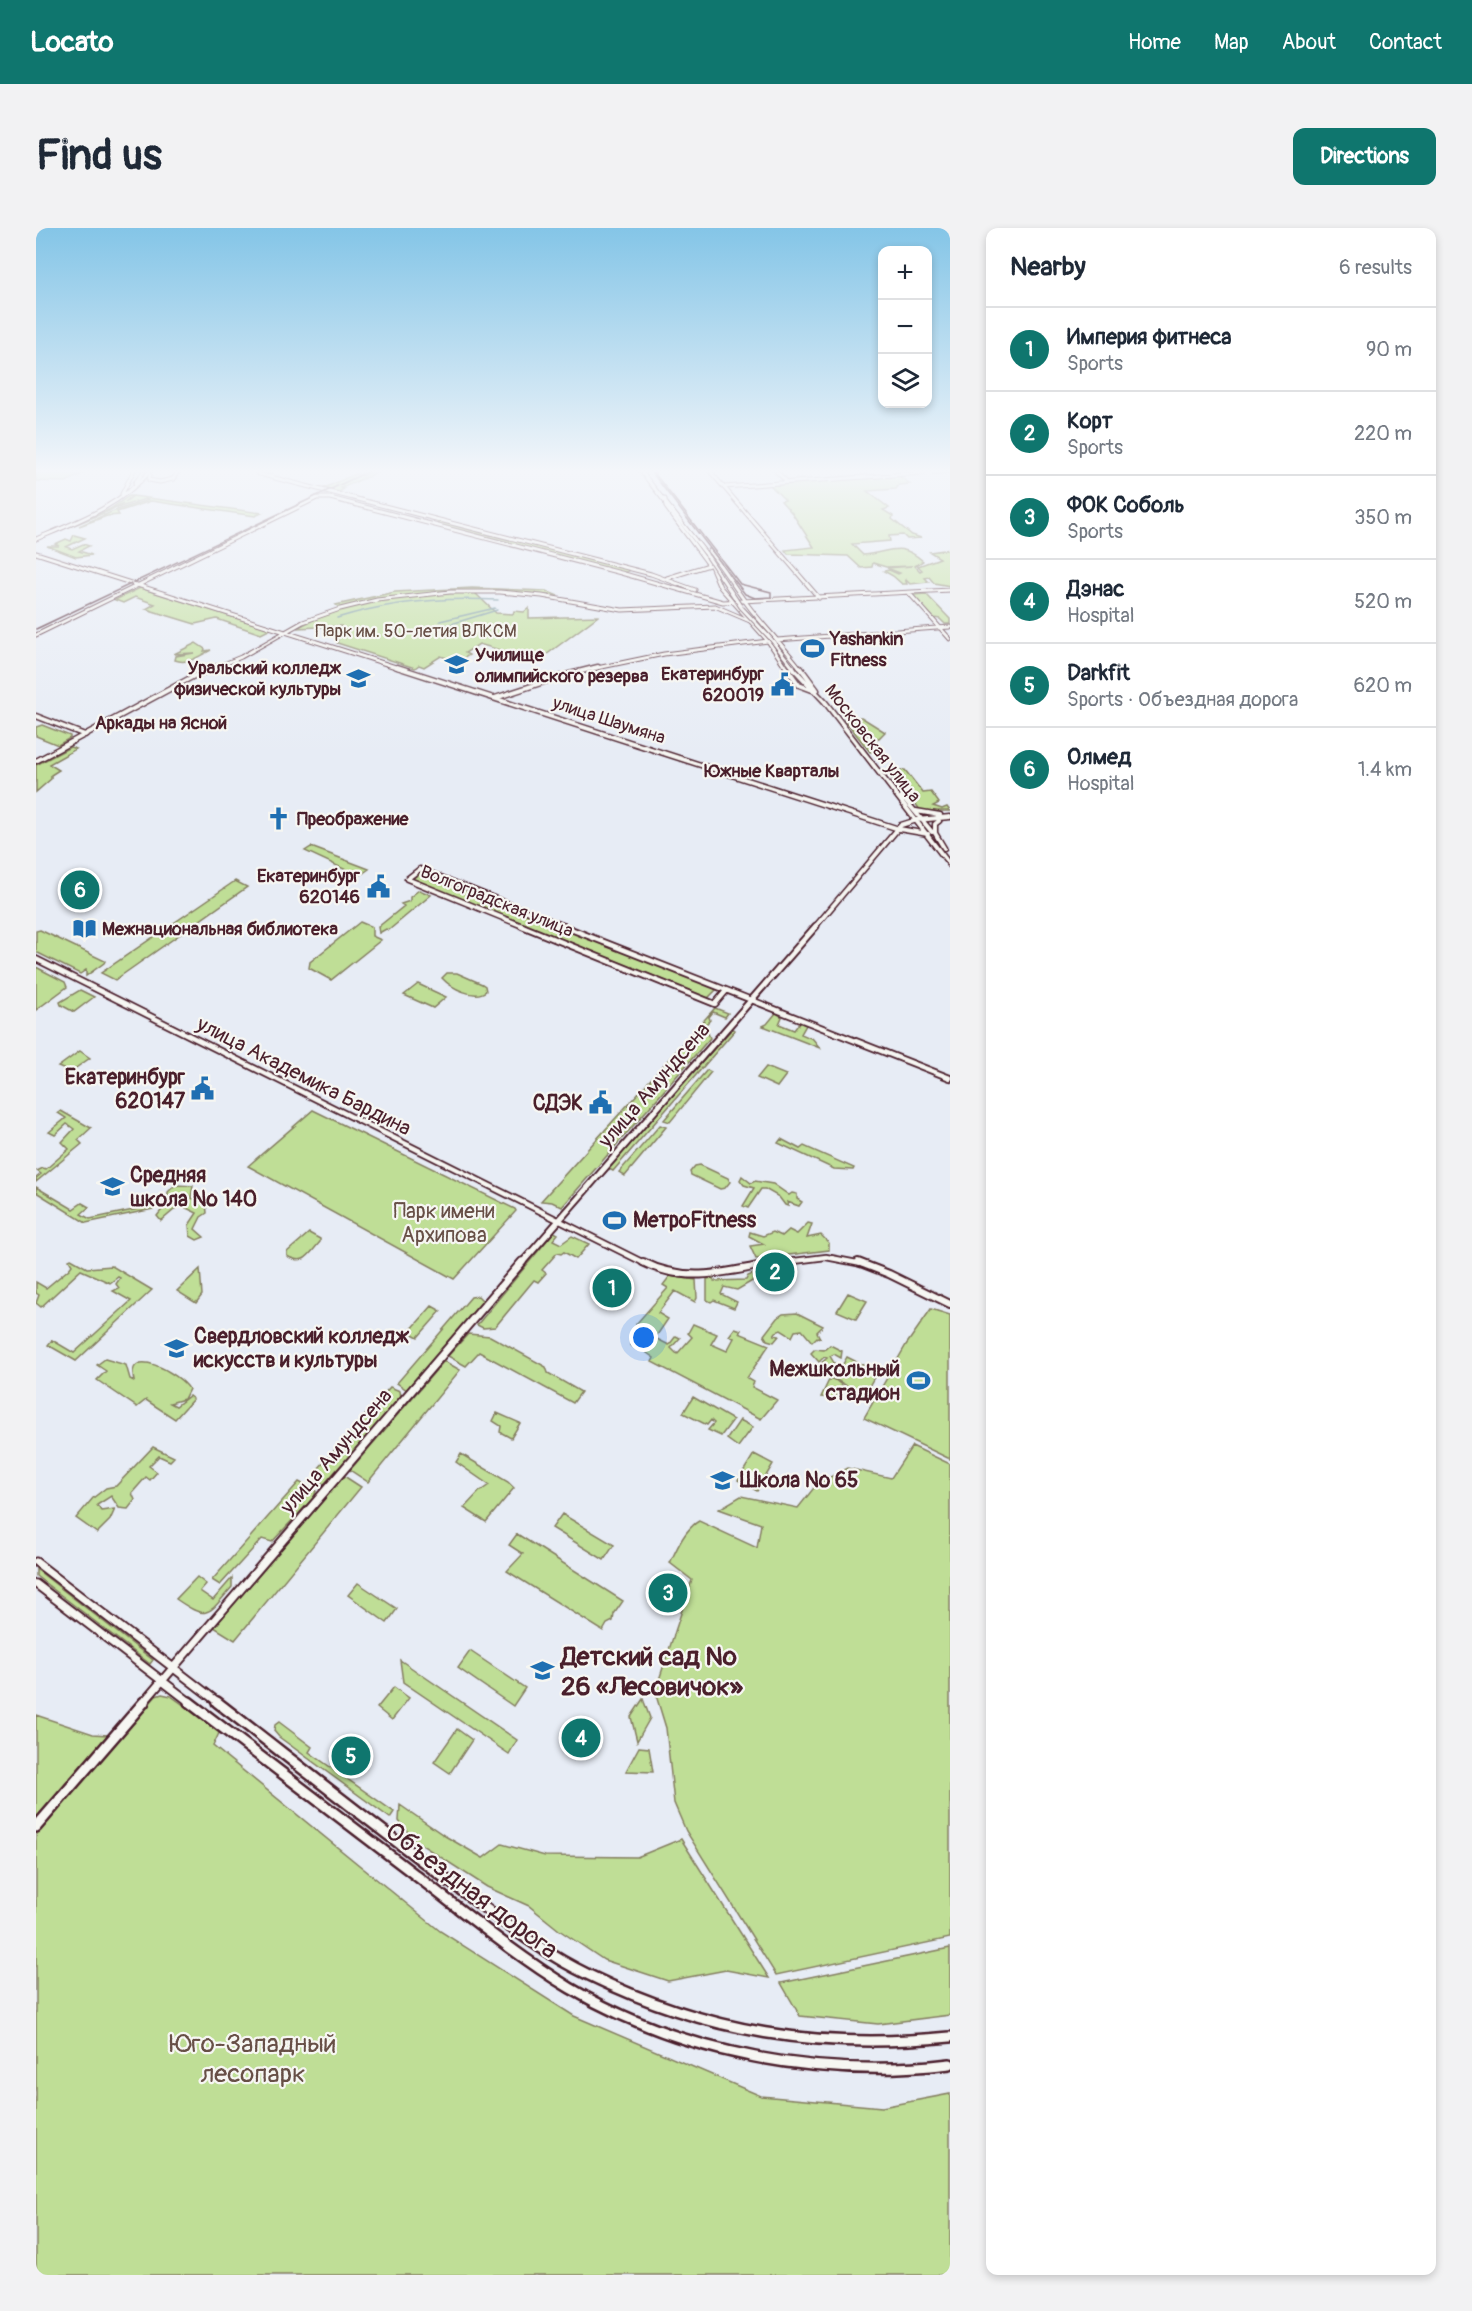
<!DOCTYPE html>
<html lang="en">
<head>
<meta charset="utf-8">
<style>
	body { margin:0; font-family:Pangolin,sans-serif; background:#f2f2f3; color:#1f2937 }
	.controls { position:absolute; right:18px; top:18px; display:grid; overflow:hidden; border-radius:12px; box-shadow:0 3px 9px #0003 }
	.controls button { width:54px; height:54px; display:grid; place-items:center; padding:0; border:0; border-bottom:2px solid #e0e1e3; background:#fff; color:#1f2937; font:30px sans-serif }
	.you { position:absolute; left:608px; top:1110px; width:21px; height:21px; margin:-15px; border:4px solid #fff; border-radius:50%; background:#1a73e8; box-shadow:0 0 0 9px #1a73e833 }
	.badge { display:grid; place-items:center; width:39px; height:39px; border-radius:50%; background:#0f766e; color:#fff; font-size:20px; font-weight:700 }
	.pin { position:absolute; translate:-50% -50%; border:3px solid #fff; box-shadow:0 2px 6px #0006 }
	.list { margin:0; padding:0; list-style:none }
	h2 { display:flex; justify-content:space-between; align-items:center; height:78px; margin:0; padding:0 24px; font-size:26px }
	h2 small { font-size:20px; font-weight:400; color:#747a83 }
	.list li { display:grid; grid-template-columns:39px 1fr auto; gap:18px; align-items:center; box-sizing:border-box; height:84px; padding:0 24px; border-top:2px solid #e0e1e3 }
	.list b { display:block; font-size:22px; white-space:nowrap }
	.list p { margin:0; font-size:20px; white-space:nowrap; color:#747a83 }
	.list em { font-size:20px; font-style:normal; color:#747a83 }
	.icon { flex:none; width:33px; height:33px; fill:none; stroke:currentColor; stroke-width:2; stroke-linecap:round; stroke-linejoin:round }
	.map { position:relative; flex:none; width:914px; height:2047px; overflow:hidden; border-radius:12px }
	header { display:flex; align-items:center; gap:36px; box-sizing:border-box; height:84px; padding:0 30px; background:#0f766e; color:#fff }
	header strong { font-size:28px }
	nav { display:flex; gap:33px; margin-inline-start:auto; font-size:21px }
	.intro { display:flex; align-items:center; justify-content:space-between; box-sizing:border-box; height:144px; padding:0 36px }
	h1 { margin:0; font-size:42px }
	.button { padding:15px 27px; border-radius:12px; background:#0f766e; color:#fff; font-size:21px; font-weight:700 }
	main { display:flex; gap:36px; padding:0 36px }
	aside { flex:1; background:#fff; border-radius:12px; box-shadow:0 3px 9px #0003 }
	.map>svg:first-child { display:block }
	.green { fill:#bfde96; stroke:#847e60; stroke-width:1.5 }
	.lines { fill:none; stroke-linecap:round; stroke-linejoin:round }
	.stream { stroke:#73929b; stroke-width:1.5 }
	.minor-far3-casing { stroke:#4a1f2b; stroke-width:5 }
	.minor-far2-casing { stroke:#4a1f2b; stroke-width:7 }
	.minor-far1-casing { stroke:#4a1f2b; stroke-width:8 }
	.minor-casing { stroke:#4a1f2b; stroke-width:10 }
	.major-far4-casing { stroke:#4a1f2b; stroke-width:5 }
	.major-far3-casing { stroke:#4a1f2b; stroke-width:7 }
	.major-far2-casing { stroke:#4a1f2b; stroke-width:9 }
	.major-far1-casing { stroke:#4a1f2b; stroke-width:11 }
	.major-casing { stroke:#4a1f2b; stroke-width:14 }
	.minor-far3 { stroke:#f6f6f2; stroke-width:3 }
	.minor-far2 { stroke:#f6f6f2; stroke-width:4 }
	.minor-far1 { stroke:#f6f6f2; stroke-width:4.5 }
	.minor { stroke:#f6f6f2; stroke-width:6 }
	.major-far4 { stroke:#f6f6f2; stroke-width:3 }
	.major-far3 { stroke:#f6f6f2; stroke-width:4 }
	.major-far2 { stroke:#f6f6f2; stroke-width:5 }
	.major-far1 { stroke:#f6f6f2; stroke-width:7 }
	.major { stroke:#f6f6f2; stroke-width:9 }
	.tram { stroke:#4a1f2b; stroke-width:1.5 }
	.major-bridge-far1-casing { stroke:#4a1f2b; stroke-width:5; stroke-linecap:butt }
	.major-bridge-casing { stroke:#4a1f2b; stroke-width:7; stroke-linecap:butt }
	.major-bridge-far1 { stroke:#f6f6f2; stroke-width:3 }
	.major-bridge { stroke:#f6f6f2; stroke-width:4 }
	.labels { text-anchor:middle; stroke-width:4.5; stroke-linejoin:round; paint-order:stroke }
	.far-park-label { font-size:18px; fill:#674f46; stroke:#f6f6f2 }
	.far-poi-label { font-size:18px; font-weight:bold; fill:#4a1f2b; stroke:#f6f6f2; text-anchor:start }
	.far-street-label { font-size:18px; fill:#4a1f2b; stroke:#f6f6f2 }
	.far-neighbourhood-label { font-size:18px; font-weight:bold; fill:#4a1f2b; stroke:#f6f6f2 }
	.street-label { font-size:21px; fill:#4a1f2b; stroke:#f6f6f2 }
	.poi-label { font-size:21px; font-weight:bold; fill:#4a1f2b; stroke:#f6f6f2; text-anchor:start }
	.park-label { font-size:21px; fill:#674f46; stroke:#f6f6f2 }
	.near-poi-label { font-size:26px; font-weight:bold; fill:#4a1f2b; stroke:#f6f6f2; text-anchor:start }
	.near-street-label { font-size:26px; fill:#4a1f2b; stroke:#f6f6f2 }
	.near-park-label { font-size:26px; fill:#674f46; stroke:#f6f6f2 }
</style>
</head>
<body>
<header>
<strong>Locato</strong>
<nav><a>Home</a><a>Map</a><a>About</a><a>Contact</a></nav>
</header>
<div class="intro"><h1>Find us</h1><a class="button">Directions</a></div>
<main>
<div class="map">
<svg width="914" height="2047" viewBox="0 0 914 2047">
	<rect width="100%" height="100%" fill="#e7ecf5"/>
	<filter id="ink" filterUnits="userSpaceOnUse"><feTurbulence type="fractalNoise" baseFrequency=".0167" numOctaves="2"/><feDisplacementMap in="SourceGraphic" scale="12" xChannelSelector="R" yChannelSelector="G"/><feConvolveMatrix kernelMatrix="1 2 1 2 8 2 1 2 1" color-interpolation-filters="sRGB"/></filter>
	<g filter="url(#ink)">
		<path class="green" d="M0 242H53L30 254 0 253Z
			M337 242H347L305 260 308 261 303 264 288 260 319 246 327 248Z
			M863 248 874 256 863 257 860 261 831 263 853 280 847 282 857 288 856 291 876 307 885 310 871 311 867 307 853 308 854 313 816 316 827 327C854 325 863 312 887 333L879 338 884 343 886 342 882 338 904 330 894 324 914 321V358L898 355 893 349 889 350 893 354 874 356 869 351 871 356H866L857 348 848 343 853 342 862 346 864 345 851 340 876 338 850 339 837 335 836 339 825 340 812 328 752 326 749 322 778 319 756 285 745 273 749 272 734 257Z
			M93 268H96L89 274 97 268 226 285 219 288 115 273 81 284 83 287 71 288 43 298 78 283 112 272 109 271 81 280 87 275 73 283 33 299 74 281Z
			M405 293 595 342 588 345 398 296Z
			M38 307 49 310 30 319 36 321 47 316 53 318 43 323 56 327 40 329 11 318H23L19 316 30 311 35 313Z
			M104 360 235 401 225 406 181 391 159 396 110 381 119 376 99 369 87 375 79 372Z
			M436 360 510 363 522 368C448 360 376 363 304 380L300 377 359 364Z
			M426 365H439L460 385 477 386 478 383 488 384 493 380V390L562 388 502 433 443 416 429 425 433 427 422 434 405 428 388 439 383 437 379 440 301 415 305 398 261 400C310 373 370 368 426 365Z
			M890 366 914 391V396H909L904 391 898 390 877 367Z
			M160 415 169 421 168 423 175 422C163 428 152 437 139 432L140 428 158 425 138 426Z
			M825 489 849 504 843 510H836L832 506 827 507 833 513 839 512 845 519 843 523 834 524 808 491Z
			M6 497 34 508V510L22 517 0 508V499Z
			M34 519 40 521 13 536 23 542 15 547V551L0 564V537Z
			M869 542 887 565 895 564 903 575 897 578 906 581 911 579 914 583H885L872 566 850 545Z
			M275 619 333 641 323 648 269 623Z
			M386 644 681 761 672 770 376 651Z
			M199 653 211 659 79 752 65 745Z
			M383 662 395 667 353 702 350 701 343 705 342 699 368 678 365 676 374 673V669Z
			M324 694 336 699V708L345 712 295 752 273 740 274 734Z
			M4 702 69 733 68 735 50 748V742L44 746 0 724V703Z
			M0 739 29 754 31 759 0 782Z
			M411 745H421L446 756 449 758 450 763C439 772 415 760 406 750Z
			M382 756 410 769 397 780 368 767Z
			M44 762 58 769 38 784 25 777 24 774Z
			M679 780 692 785 689 789 677 784 673 789 674 792 669 797 674 810 526 979 516 974 505 973Z
			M740 785 746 789 743 796 758 802 764 794 770 797 765 806 777 811 784 820 727 798 731 796Z
			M696 801 699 802 577 943 571 940Z
			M44 823 54 830 34 844 22 839Z
			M730 839 750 847 741 859 721 850Z
			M671 842 675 844 634 894 628 892Z
			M277 882 479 981 480 983 418 1051 212 938Z
			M25 883 55 900 42 912 46 916 0 954V950L5 946 1 943 7 940 10 941 33 921 26 914 38 901 31 896 19 907 13 904 30 890 22 885Z
			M624 897 630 899 589 948 583 944Z
			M745 911 764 921 768 918 818 940 817 942 798 941 742 915Z
			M664 937 692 950 694 954 689 960 684 961 655 947 654 944 659 938Z
			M706 948 715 955 719 953 737 956 753 967 756 965 761 966V971L766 974 763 978 751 974 752 978 749 977 743 969 729 961H725L712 980 707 978 718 960 708 957 704 952Z
			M139 957 157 958 155 970 170 975 171 985 165 989 159 1001 168 1009 161 1012 154 1008 153 997 161 985 144 977 125 993 121 988 132 974V964Z
			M0 959 37 981 46 975 53 979 45 986 54 991 107 980 115 972 123 976 117 981 50 995 0 964Z
			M772 995 776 996 771 1010 785 1007 793 1015V1022L720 1031 714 1018 728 1016 713 1008 714 1004 727 1008 737 1004 746 1008 753 1002 761 1006Z
			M518 1004 522 1006 517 1012 525 1016 536 1008 553 1016 540 1031 528 1024 525 1026 521 1025 506 1042 510 1045 502 1054 498 1052 459 1099 447 1100 441 1097Z
			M273 1005 284 1011V1014C272 1027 269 1038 251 1028V1024Z
			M35 1031 51 1040 76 1038 116 1062 40 1133 12 1117 16 1112 38 1125 95 1073 77 1063 83 1060 80 1056 84 1050 82 1049 74 1055 45 1042 5 1079 0 1075 3 1067 0 1065V1054L10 1060 33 1041 36 1037 33 1032Z
			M164 1041 166 1067 160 1075 141 1063Z
			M717 1046 718 1052 701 1062 688 1059 685 1066 701 1074 698 1080 678 1072 675 1074 671 1072V1051L677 1050 678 1053 710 1052 712 1048Z
			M634 1048 660 1052 661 1070 659 1074 639 1063 622 1085 632 1091 619 1110 633 1117 640 1108 644 1110 635 1120 641 1126 656 1109 652 1105 657 1096 681 1106 675 1116 691 1123 698 1110 693 1108 699 1100 705 1102 703 1105 733 1117 711 1150 718 1154 716 1159 741 1172 725 1191 616 1134 618 1130 601 1118 599 1120 594 1117 598 1112 594 1110 602 1099 600 1096 632 1060 627 1057Z
			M812 1065 831 1073 820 1091 801 1083Z
			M442 1068 448 1074 371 1162 361 1155 435 1069Z
			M396 1078 405 1083 382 1109 373 1104Z
			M895 1081 914 1087V1231L828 1190 870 1117Z
			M761 1085 787 1098 781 1104 784 1110 781 1109 776 1114 766 1102 759 1103 756 1109 745 1102 740 1104 738 1107 743 1108 738 1114 731 1112 728 1107 741 1090 747 1086Z
			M432 1106 454 1108 510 1139 512 1145 545 1164 537 1175 443 1124 430 1138 412 1128Z
			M794 1117 806 1123 805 1130 798 1126 794 1128 798 1135V1147L793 1141 788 1144 782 1138 791 1130 788 1129 783 1134 775 1125 779 1121 788 1122Z
			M811 1129 841 1144 828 1167 798 1151 809 1160 798 1170 785 1169 794 1150 798 1152Z
			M69 1131 90 1137 94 1151 98 1153C89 1115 145 1146 153 1161L148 1171 134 1175 140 1178 153 1168 157 1171 139 1191 110 1172 101 1179 61 1152 70 1143 61 1137Z
			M408 1133 424 1142 332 1254 314 1242Z
			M354 1159 364 1163 365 1170 288 1256 279 1252 285 1245 283 1240Z
			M657 1169 697 1192 685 1208 672 1202 678 1195 675 1192 671 1197 647 1185Z
			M461 1185 484 1195 475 1210 464 1204 465 1198 457 1193Z
			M704 1192 717 1199 702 1219 691 1211Z
			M876 1218 914 1236V1710L740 1747 650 1603 638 1575 630 1500 619 1464 656 1352 634 1335C641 1320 649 1301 663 1293L721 1320 725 1296 683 1281 705 1268 762 1280 781 1256 811 1240 855 1250Z
			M117 1219 138 1229 134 1233 123 1228 113 1238 121 1244 114 1252 110 1249 96 1265 99 1272 92 1281 83 1280 75 1268 61 1277 65 1283 79 1281 74 1292 61 1305 40 1290 57 1270 70 1260 80 1258Z
			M425 1226 472 1254 478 1260 450 1294 428 1280 443 1264 453 1257 420 1234Z
			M718 1226 737 1236 721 1263 702 1252Z
			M308 1248 325 1259 199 1412 178 1399Z
			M263 1254 280 1263 278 1269 236 1314 226 1311 184 1357 176 1352Z
			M526 1286 578 1317 568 1332 516 1300Z
			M481 1306 587 1373 578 1386 577 1393 571 1396 567 1403 471 1343 487 1326 473 1317Z
			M0 1341 117 1432 114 1436 0 1348Z
			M161 1349 170 1356 164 1363 177 1372 196 1350V1359C172 1386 173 1394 140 1371Z
			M322 1355 361 1381 351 1395 312 1367Z
			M434 1423 489 1460 477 1478 422 1440Z
			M364 1432 481 1512 473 1526 367 1454Z
			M358 1459 373 1470 356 1492 341 1480Z
			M126 1466 135 1468 184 1503 177 1518 404 1703 538 1788 725 1868 846 1879 914 1866V2047H0V1487L57 1506 86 1508 120 1468Z
			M607 1471 614 1490 601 1513 595 1489Z
			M243 1494 276 1519 273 1524 358 1584 354 1590 243 1509 238 1503 239 1497Z
			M421 1501 436 1512 414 1545 398 1534Z
			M603 1519 613 1520 617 1544 590 1543Z
			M364 1577 409 1608 447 1630 466 1616 509 1628 601 1629 645 1611 733 1750 690 1742 632 1753 568 1732 523 1702 493 1678 451 1659 378 1612 363 1593Z
			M914 1720V1787L842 1796 764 1788 745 1755Z"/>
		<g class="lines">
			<path class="stream" d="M301 390C354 373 407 369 462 372
				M404 393 459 380
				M399 401 461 382"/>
			<defs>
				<path id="minor-far3" d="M221 242V245L227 247 615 346 659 362
					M673 242 783 370
					M739 242 751 254
					M688 259 914 243
					M280 270H294L585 345 687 374 914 362
					M629 271 630 279 673 337 631 350
					M0 325 366 441
					M873 365 914 411
					M0 407 281 270
					M176 441 205 429 267 394 304 381 341 372 414 364H464L506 368 586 382 679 378 714 393
					M556 441 628 426 732 413"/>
				<path id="minor-far2" d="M361 439 863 601
					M459 470 526 448 562 439
					M0 488 49 507
					M0 533 158 448 180 439
					M489 699 371 651 384 641 531 699"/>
				<path id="minor-far1" d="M486 698 679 776 690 763
					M527 698 914 850
					M0 731 610 1036
					M734 1036 790 1029 826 1036"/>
				<path id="minor" d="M607 1034C651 1057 695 1043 742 1034
					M822 1034 853 1046 914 1076"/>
				<path id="major-far4" d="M604 242 670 326 684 359 732 413 751 441
					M114 247 113 252 124 254 137 251 143 242
					M99 255 109 242
					M86 266 98 242
					M0 311C43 293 84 278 115 242
					M673 323C687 340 698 359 711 376 727 398 748 418 765 441
					M741 412 914 399"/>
				<path id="major-far3" d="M750 439 763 457 779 463
					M764 439 781 462
					M759 442 789 474 914 637
					M866 568 896 604
					M880 583 904 587
					M903 593 899 596V605L908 620
					M863 601 892 606
					M779 699 865 597 881 592 914 589"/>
				<path id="major-far2" d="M485 1036 780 698"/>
				<path id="major-far1" d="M0 1334 183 1475
					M0 1356 155 1475
					M107 1475 486 1034"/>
				<path id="major" d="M153 1474C225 1529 297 1584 369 1639 423 1680 476 1725 534 1760 647 1827 785 1851 914 1836
					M181 1474C261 1536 340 1599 421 1659 463 1690 506 1725 553 1747 672 1805 783 1822 914 1809
					M0 1599 108 1474"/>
			</defs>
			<use href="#minor-far3" class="minor-far3-casing"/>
			<use href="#minor-far2" class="minor-far2-casing"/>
			<use href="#minor-far1" class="minor-far1-casing"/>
			<use href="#minor" class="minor-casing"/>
			<use href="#major-far4" class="major-far4-casing"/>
			<use href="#major-far3" class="major-far3-casing"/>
			<use href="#major-far2" class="major-far2-casing"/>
			<use href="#major-far1" class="major-far1-casing"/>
			<use href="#major" class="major-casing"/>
			<use href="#minor-far3" class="minor-far3"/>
			<use href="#minor-far2" class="minor-far2"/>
			<use href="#minor-far1" class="minor-far1"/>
			<use href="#minor" class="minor"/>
			<use href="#major-far4" class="major-far4"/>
			<use href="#major-far3" class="major-far3"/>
			<use href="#major-far2" class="major-far2"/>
			<use href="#major-far1" class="major-far1"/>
			<use href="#major" class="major"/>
			<path class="tram" d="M614 242 709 366 719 370 735 369V364L704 356 616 242
				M0 401 335 242"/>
			<defs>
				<path id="major-bridge-far1" d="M672 329 705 379 735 411 758 441"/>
				<path id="major-bridge" d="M757 439 759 442"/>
			</defs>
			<use href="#major-bridge-far1" class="major-bridge-far1-casing"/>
			<use href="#major-bridge" class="major-bridge-casing"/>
			<use href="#major-bridge-far1" class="major-bridge-far1"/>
			<use href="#major-bridge" class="major-bridge"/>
		</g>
	</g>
	<linearGradient id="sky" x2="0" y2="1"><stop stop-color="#84c5e7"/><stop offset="0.46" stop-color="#f4f6fa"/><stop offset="1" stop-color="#f4f6fa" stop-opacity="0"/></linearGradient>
	<rect width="914" height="528" fill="url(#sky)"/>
	<defs>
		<symbol id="stadium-bare" viewBox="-9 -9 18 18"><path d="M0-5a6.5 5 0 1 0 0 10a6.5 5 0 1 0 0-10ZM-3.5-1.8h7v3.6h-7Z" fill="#1f6fb2" stroke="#f6f6f2" stroke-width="2.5" paint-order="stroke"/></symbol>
		<symbol id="university-bare" viewBox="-9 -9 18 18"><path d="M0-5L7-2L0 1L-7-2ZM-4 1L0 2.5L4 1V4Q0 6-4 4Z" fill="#1f6fb2" stroke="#f6f6f2" stroke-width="2.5" paint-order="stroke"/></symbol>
		<symbol id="civic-bare" viewBox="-9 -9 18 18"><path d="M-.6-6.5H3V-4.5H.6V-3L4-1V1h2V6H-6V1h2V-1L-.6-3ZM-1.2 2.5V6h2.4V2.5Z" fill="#1f6fb2" stroke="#f6f6f2" stroke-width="2.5" paint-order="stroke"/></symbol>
		<symbol id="church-bare" viewBox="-9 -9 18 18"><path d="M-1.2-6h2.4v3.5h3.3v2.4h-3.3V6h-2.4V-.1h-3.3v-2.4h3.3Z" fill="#1f6fb2" stroke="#f6f6f2" stroke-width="2.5" paint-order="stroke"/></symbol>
		<symbol id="library-bare" viewBox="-9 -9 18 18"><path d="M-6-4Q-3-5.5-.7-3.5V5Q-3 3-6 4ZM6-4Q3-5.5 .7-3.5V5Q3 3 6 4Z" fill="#1f6fb2" stroke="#f6f6f2" stroke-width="2.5" paint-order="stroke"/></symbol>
		<symbol id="school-bare" viewBox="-9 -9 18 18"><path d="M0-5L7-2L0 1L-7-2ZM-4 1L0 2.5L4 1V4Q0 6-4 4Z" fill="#1f6fb2" stroke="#f6f6f2" stroke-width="2.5" paint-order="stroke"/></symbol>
	</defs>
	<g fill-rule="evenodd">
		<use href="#stadium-bare" x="760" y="404" width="33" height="33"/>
		<use href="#university-bare" x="404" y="420" width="33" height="33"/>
		<use href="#university-bare" x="306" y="434" width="33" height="33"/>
		<use href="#civic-bare" x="730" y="440" width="33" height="33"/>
		<use href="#church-bare" x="226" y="574" width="33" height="33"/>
		<use href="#civic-bare" x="326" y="642" width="33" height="33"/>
		<use href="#library-bare" x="32" y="684" width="33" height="33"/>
		<use href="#civic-bare" x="150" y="844" width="33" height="33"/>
		<use href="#civic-bare" x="548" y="858" width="33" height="33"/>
		<use href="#school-bare" x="60" y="942" width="33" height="33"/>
		<use href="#stadium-bare" x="562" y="976" width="33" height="33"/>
		<use href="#university-bare" x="124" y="1104" width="33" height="33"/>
		<use href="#stadium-bare" x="866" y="1136" width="33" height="33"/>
		<use href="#school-bare" x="670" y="1236" width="33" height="33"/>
		<use href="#school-bare" x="490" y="1426" width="33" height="33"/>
	</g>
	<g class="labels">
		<g class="far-park-label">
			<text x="380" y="409">Парк им. 50-летия ВЛКСМ</text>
		</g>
		<g class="far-poi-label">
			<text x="794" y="417">Yashankin<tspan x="794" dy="21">Fitness</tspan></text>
			<text x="439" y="433">Училище<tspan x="439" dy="21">олимпийского резерва</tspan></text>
			<text x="305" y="446" text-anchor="end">Уральский колледж<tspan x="305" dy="21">физической культуры</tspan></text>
			<text x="728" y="452" text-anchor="end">Екатеринбург<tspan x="728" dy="21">620019</tspan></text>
			<text x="261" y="597">Преображение</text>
			<text x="324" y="654" text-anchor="end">Екатеринбург<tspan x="324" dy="21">620146</tspan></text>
			<text x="66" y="707">Межнациональная библиотека</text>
		</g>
		<g class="far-street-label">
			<text transform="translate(573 492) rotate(18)" y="6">улица Шаумяна</text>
			<text transform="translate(837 515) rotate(52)" y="6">Московская улица</text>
			<text transform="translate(461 673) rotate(22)" y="6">Волгоградская улица</text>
		</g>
		<g class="far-neighbourhood-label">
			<text x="125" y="501">Аркады на Ясной</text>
			<text x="736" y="549">Южные Кварталы</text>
		</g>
		<g class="street-label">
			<text transform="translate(268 848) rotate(27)" y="7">улица Академика Бардина</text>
			<text transform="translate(618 857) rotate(-49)" y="7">улица Амундсена</text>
			<text transform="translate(300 1223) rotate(-49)" y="7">улица Амундсена</text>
		</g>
		<g class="poi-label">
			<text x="149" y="856" text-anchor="end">Екатеринбург<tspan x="149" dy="24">620147</tspan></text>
			<text x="547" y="882" text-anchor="end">СДЭК</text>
			<text x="94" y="954">Средняя<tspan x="94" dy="24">школа № 140</tspan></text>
			<text x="597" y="999">МетроFitness</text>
			<text x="158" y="1115">Свердловский колледж<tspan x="158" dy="24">искусств и культуры</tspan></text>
			<text x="864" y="1148" text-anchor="end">Межшкольный<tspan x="864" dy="24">стадион</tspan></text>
			<text x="704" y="1259">Школа № 65</text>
		</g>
		<g class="park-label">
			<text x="408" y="990">Парк имени<tspan x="408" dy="24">Архипова</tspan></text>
		</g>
		<g class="near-poi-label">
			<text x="525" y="1437">Детский сад №<tspan x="525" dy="30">26 «Лесовичок»</tspan></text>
		</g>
		<g class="near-street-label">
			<text transform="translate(436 1662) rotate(37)" y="9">Объездная дорога</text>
		</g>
		<g class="near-park-label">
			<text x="217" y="1824">Юго-Западный<tspan x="217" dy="30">лесопарк</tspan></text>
		</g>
	</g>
</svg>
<div class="controls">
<button>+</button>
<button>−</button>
<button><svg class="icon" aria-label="layers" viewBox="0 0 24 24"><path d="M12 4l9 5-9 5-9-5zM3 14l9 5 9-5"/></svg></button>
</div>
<div class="you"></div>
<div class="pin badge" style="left:576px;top:1060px">1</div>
<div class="pin badge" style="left:739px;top:1044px">2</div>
<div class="pin badge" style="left:632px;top:1365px">3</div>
<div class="pin badge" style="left:545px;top:1510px">4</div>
<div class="pin badge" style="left:315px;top:1528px">5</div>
<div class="pin badge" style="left:44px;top:662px">6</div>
</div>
<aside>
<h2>Nearby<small>6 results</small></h2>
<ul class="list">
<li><span class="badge">1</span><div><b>Империя фитнеса</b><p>Sports</p></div><em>90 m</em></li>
<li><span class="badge">2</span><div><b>Корт</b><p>Sports</p></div><em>220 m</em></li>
<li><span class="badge">3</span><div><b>ФОК Соболь</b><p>Sports</p></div><em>350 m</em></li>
<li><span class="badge">4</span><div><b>Дэнас</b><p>Hospital</p></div><em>520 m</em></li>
<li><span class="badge">5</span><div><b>Darkfit</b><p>Sports · Объездная дорога</p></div><em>620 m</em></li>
<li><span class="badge">6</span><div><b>Олмед</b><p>Hospital</p></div><em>1.4 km</em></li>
</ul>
</aside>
</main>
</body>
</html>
